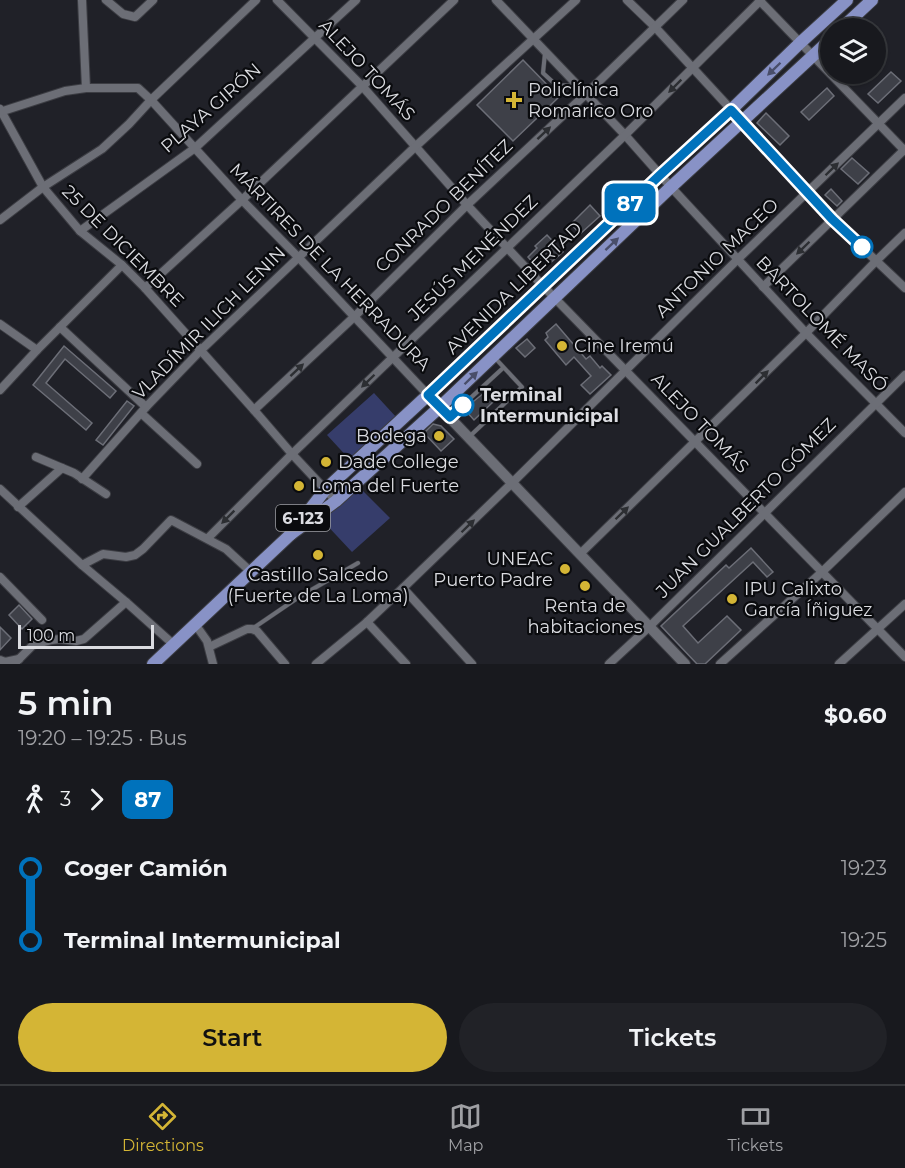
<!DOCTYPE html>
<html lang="en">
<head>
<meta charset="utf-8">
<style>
	body { margin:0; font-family:Montserrat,sans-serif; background:#212227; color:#f1f3f6; height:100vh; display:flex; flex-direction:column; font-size:22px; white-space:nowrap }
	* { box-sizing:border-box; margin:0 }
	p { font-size:20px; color:#9fa0a4 }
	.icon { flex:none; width:33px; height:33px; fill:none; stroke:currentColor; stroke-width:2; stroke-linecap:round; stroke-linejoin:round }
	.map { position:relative; height:664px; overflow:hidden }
	.sheet { display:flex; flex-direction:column; background:#18191e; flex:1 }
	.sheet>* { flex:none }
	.badge { padding:0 12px; border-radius:9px; font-size:21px; line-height:39px }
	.buttons { position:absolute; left:820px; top:18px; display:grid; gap:12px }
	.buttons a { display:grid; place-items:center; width:66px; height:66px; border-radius:50%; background:#18191e; box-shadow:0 2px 4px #0004,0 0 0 2px #36383c; font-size:30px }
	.scale { position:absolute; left:18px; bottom:15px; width:136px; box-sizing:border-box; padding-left:6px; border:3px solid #dbdce1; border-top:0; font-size:16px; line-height:21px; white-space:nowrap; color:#dbdce1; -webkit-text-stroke:4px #0a0b0e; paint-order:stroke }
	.map>.badge { position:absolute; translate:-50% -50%; box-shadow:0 0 0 3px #fff }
	.legs { display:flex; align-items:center; gap:9px; height:66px; padding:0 18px; font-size:20px }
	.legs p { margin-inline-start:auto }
	.headline { display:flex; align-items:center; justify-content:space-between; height:102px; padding:0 18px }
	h1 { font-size:33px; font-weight:600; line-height:45px }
	.primary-button { display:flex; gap:12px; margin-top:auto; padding:12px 18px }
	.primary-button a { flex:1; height:69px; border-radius:36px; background:#d4b535; color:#111; font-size:24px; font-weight:600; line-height:69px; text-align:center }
	.primary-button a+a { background:#212227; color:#f1f3f6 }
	ul { padding:0 18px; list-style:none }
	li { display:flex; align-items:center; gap:21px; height:72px; font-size:22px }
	li i { display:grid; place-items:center; width:9px; height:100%; margin:0 8px; background:currentColor }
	li i::after { content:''; width:15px; height:15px; margin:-8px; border:4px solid; border-radius:50%; background:#18191e }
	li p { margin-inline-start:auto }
	li:first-child i { background:linear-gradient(#0000 50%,currentColor 0) }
	li:last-child i { background:linear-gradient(currentColor 50%,#0000 0) }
	.dock { display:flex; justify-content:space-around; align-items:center; height:84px; border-top:2px solid #36383c; background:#18191e; font-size:16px; color:#9fa0a4 }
	.dock a { display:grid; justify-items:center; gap:3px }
	.dock .active { color:#d4b535 }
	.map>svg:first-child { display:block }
	.green { fill:#363d6b }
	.building { fill:#3e4048; stroke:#6c6e77; stroke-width:1.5 }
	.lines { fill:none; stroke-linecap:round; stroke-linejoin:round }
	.service-casing { stroke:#3c3d43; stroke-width:5 }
	.minor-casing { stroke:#3c3d43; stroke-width:10 }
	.tertiary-casing { stroke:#3c3d43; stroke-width:12 }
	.primary-casing { stroke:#3c3d43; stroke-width:14 }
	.service { stroke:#6c6e76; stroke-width:4 }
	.minor { stroke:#6c6e76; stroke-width:8 }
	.tertiary { stroke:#6c6e76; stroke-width:10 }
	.primary { stroke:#8892c6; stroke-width:12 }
	.oneway { fill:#494e6a }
	.oneway2 { fill:#2c2e32 }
	.line-1-casing { stroke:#fff; stroke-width:14 }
	.line-1 { stroke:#0072bc; stroke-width:9 }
	.poi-dot { fill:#d4b535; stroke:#0a0b0e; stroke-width:2 }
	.stop-1-dot { fill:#fff; stroke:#0072bc; stroke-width:3 }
	.labels { text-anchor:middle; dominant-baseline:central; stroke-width:4.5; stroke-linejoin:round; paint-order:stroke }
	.shield { fill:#0a0b0e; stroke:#9c9da2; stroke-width:1.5 }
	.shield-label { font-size:16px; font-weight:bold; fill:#dbdce1 }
	.street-label { font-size:18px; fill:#dbdce1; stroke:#0a0b0e }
	.poi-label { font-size:18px; fill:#dbdce1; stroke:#0a0b0e; text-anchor:start }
	.stop-label { font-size:18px; font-weight:bold; fill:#dbdce1; stroke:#0a0b0e; text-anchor:start }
</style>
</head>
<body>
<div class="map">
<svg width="905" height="664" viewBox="0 0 905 664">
	<rect width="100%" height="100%" fill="#202128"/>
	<g class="green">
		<polygon points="374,393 397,418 351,461 327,435"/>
		<polygon points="360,488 390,518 352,552 322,520"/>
	</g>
	<g class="building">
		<polygon points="523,60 559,97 513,141 477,105"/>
		<polygon points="891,72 901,81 878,103 868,94"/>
		<polygon points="827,88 834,96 809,120 801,112"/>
		<polygon points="766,113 789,136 780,145 757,123"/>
		<polygon points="852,158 869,173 858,184 841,169"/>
		<polygon points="831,189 842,201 837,206 825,195"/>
		<polygon points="590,205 600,216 580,234 571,224"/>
		<polygon points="547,235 563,252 549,264 543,258 535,265 528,257 537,248 535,246"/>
		<polygon points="556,324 586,359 590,356 600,368 602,366 611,375 590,394 581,385 591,376 574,357 566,365 545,340 548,337 546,333"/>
		<polygon points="527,339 535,348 525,357 516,348"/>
		<polygon points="64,346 116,391 110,398 65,359 46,383 92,423 86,430 33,385"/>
		<polygon points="484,393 493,402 474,420 466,411 470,406 469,405"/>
		<polygon points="127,401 134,406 103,445 96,440"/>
		<polygon points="433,424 441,426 454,439 441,451 424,433"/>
		<polygon points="751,548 773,572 767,577 753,562 683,626 698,643 727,616 741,630 705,664 697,664 661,626 726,565 729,568"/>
		<polygon points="19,605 32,619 22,629 9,615"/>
		<polygon points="0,627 11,638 0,650"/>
	</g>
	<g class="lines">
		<defs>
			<g id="service">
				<polyline points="545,53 543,73 556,85 576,86"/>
				<polyline points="451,416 503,368"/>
				<polyline points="469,437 522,387 495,358"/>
				<polyline points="252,629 299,597 358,563"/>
			</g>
			<g id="minor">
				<polyline points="82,0 86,88"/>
				<polyline points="106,0 123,14 135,17 153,0"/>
				<polyline points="277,0 363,87 467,205 543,286 905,657"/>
				<polyline points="496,0 625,135 671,187 806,333 905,433"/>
				<polyline points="627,0 655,27 832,219 905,288"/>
				<polyline points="759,0 905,151"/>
				<polyline points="0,109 43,187 80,231 122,265 145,288 254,410 292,454 336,501"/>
				<polyline points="0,112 65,91 86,88 138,88 151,100 242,200 299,258 428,395"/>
				<polyline points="0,220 43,187 102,149 129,124 151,100 256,0"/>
				<polyline points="80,231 195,148 356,0"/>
				<polyline points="763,287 905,149"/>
				<polyline points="145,288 242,200 454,0"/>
				<polyline points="0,324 37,350"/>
				<polyline points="60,327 146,407"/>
				<polyline points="0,390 37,350 122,265"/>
				<polyline points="254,410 354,317 467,205 586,94 683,0"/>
				<polyline points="141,413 197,464"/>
				<polyline points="36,457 74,473 106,494"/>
				<polyline points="82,479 146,407 201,350 416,146 576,0"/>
				<polyline points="0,489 82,565 126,602 173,644"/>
				<polyline points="18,507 62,468"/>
				<polyline points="208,538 292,454 625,135 761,0"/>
				<polyline points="580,554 806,333 877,260 905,233"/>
				<polyline points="82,565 103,554 126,557 135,555 143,549 171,520 226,549 250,571"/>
				<polyline points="0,577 42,620"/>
				<polyline points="403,588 472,664"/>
				<polyline points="367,622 406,664"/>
				<polyline points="195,624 207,641 213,664"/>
				<polyline points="209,647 247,629 252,629 257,631 285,664"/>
				<polyline points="0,660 5,662 19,659"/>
				<polyline points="14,664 33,645 52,640 60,639 76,641 84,639 126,602"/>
				<polyline points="316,664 367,622 403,588 512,483 738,259 905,98"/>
				<polyline points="609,664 649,627 905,375"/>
				<polyline points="720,664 822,572 905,492"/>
				<polyline points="839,664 905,604"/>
			</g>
			<polyline id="tertiary" points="428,395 685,664"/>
			<g id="primary">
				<polyline points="842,28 872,0"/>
				<polyline points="831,39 671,187 440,407 336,501 291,534 325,490 428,395 660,175 731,110 800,43 847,0"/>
				<polyline points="153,664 291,534"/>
			</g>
		</defs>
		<use href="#service" class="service-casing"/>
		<use href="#minor" class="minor-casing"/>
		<use href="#tertiary" class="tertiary-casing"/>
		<use href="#primary" class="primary-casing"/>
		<use href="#service" class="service"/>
		<use href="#minor" class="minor"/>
		<use href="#tertiary" class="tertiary"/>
		<use href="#primary" class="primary"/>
	</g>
	<defs><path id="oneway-solid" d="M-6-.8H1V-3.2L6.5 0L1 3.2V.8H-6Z" transform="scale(1.5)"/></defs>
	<g class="oneway">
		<use href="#oneway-solid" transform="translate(774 69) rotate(136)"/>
		<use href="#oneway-solid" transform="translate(612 244) rotate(-43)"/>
		<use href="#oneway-solid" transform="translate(471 378) rotate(-44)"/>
	</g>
	<g class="oneway2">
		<use href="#oneway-solid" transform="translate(675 86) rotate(135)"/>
		<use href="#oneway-solid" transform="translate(544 133) rotate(-43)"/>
		<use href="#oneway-solid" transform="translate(832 169) rotate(-44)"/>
		<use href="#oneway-solid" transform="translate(803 248) rotate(136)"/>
		<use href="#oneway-solid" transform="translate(297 370) rotate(-43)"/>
		<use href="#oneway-solid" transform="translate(762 377) rotate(-45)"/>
		<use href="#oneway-solid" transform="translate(368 381) rotate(136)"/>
		<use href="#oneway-solid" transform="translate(622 513) rotate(-44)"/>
		<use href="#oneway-solid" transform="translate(228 517) rotate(135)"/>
		<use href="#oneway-solid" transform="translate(468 526) rotate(-44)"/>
	</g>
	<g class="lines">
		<defs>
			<polyline id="line-1" points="463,405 450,417 428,395 660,175 731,110 832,219 862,247"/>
		</defs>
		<use href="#line-1" class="line-1-casing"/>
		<use href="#line-1" class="line-1"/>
	</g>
	<g class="poi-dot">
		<path d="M511 91h6v6h6v6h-6v6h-6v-6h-6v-6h6z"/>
		<circle cx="562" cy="346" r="6"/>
		<circle cx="439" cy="436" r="6"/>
		<circle cx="326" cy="462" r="6"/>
		<circle cx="299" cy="486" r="6"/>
		<circle cx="318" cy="555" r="6"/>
		<circle cx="565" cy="569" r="6"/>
		<circle cx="585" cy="586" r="6"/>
		<circle cx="732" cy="599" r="6"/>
	</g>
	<g class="stop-1-dot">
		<circle cx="862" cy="247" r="10"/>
		<circle cx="463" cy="405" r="10"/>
	</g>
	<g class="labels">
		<rect class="shield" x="276" y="505" width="54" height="26" rx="4.5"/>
		<g class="shield-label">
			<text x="303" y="518">6-123</text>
		</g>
		<g class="street-label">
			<text transform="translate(367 70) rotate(47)">ALEJO TOMÁS</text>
			<text transform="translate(211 108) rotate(-41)">PLAYA GIRÓN</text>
			<text transform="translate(444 206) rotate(-44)">CONRADO BENÍTEZ</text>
			<text transform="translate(123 246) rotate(45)">25 DE DICIEMBRE</text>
			<text transform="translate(473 258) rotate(-44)">JESÚS MENÉNDEZ</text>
			<text transform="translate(717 258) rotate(-44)">ANTONIO MACEO</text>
			<text transform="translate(330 267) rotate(46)">MÁRTIRES DE LA HERRADURA</text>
			<text transform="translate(514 288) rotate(-44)">AVENIDA LIBERTAD</text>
			<text transform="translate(209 323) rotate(-45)">VLADÍMIR ILICH LENIN</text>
			<text transform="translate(822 324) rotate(46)">BARTOLOMÉ MASÓ</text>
			<text transform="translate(700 423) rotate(46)">ALEJO TOMÁS</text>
			<text transform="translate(746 508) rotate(-45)">JUAN GUALBERTO GÓMEZ</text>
		</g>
		<g class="poi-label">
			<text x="528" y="90">Policlínica<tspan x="528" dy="21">Romarico Oro</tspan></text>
			<text x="574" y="346">Cine Iremú</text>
			<text x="427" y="436" text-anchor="end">Bodega</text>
			<text x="338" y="462">Dade College</text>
			<text x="311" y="486">Loma del Fuerte</text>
			<text x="553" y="559" text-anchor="end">UNEAC<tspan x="553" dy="21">Puerto Padre</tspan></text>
			<text x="318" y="575" text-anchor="middle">Castillo Salcedo<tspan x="318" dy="21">(Fuerte de La Loma)</tspan></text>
			<text x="744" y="589">IPU Calixto<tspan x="744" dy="21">García Íñiguez</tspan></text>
			<text x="585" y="606" text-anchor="middle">Renta de<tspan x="585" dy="21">habitaciones</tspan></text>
		</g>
		<g class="stop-label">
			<text x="480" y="395">Terminal<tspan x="480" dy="21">Intermunicipal</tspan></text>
		</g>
	</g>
</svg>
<div class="buttons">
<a><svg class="icon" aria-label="layers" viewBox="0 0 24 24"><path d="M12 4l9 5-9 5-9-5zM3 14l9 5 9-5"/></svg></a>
</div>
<div class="scale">100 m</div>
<b class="badge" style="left:630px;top:203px;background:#0072bc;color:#fff">87</b>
</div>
<section class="sheet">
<div class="headline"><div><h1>5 min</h1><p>19:20 – 19:25 · Bus</p></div><b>$0.60</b></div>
<div class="legs"><svg class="icon" aria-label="walk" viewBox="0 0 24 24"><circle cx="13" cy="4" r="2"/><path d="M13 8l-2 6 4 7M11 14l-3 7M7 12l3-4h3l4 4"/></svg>3<svg class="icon" aria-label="forward" viewBox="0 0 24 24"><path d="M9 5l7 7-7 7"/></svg><b class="badge" style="background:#0072bc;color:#fff">87</b></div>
<ul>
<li><i style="color:#0072bc"></i><b>Coger Camión</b><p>19:23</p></li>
<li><i style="color:#0072bc"></i><b>Terminal Intermunicipal</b><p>19:25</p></li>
</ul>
<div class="primary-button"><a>Start</a><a>Tickets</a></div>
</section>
<nav class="dock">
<a class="active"><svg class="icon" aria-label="directions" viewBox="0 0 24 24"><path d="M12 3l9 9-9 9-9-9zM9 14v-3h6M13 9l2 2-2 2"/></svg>Directions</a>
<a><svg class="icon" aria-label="map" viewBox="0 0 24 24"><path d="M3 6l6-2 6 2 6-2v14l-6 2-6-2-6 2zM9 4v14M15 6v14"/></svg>Map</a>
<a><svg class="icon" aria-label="tickets" viewBox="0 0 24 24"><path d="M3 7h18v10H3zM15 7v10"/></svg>Tickets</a>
</nav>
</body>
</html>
